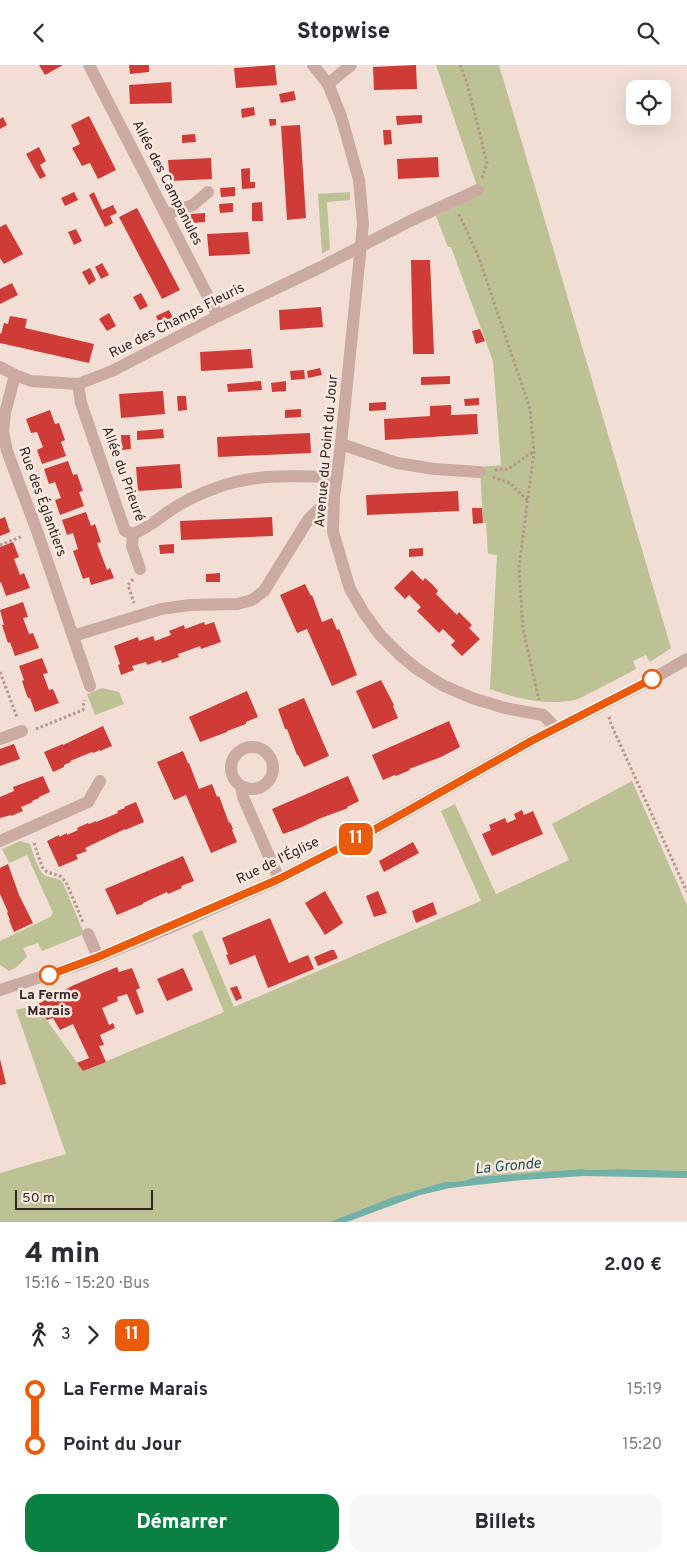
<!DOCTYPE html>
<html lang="fr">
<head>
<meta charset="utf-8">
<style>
	body { margin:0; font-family:Overpass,sans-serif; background:#f7f7f7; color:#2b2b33; height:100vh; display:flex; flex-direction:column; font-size:19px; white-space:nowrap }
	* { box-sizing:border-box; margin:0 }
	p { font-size:16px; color:#7c7c81 }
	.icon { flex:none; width:28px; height:28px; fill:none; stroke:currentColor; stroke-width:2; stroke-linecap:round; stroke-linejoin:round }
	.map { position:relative; height:1157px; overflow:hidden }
	.side { display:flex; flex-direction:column; background:#fff; flex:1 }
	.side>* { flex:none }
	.badge { padding:0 10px; border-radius:8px; font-size:18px; line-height:32px }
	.buttons { position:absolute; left:626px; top:15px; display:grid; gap:10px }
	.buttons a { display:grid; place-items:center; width:45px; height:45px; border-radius:10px; background:#fff; box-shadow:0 5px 20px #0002; font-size:25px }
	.scale { position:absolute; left:15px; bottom:12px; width:138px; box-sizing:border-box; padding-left:5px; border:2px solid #342624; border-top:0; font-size:14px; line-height:18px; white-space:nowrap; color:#342624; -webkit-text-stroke:4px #fae9e1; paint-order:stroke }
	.map>.badge { position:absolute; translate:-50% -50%; box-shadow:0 0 0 2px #fff }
	.legs { display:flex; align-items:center; gap:8px; height:55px; padding:0 25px; font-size:16px }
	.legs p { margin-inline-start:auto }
	.overview { display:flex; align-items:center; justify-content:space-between; height:85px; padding:0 25px }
	h1 { font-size:28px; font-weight:800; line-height:38px }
	.button { display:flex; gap:10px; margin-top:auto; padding:10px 25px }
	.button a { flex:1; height:58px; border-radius:15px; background:#0b8043; color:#fff; font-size:20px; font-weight:800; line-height:58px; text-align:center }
	.button a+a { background:#f7f7f7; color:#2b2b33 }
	ul { padding:0 25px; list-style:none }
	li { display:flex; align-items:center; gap:18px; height:55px; font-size:19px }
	li i { display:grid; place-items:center; width:8px; height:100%; margin:0 6px; background:currentColor }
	li i::after { content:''; width:12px; height:12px; margin:-6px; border:4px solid; border-radius:50%; background:#fff }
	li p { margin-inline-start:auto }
	li:first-child i { background:linear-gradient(#0000 50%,currentColor 0) }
	li:last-child i { background:linear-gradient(currentColor 50%,#0000 0) }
	header { display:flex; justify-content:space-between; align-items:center; height:65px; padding:0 25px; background:#fff; font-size:22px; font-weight:800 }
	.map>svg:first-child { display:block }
	.green { fill:#bcc294 }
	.water { fill:#72b1a6 }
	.building { fill:#cf3b36 }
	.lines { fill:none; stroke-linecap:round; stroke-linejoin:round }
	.path { stroke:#b6948b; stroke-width:3; stroke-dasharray:2.5 2.5; stroke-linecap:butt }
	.minor { stroke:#cbaba1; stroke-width:12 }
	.line-1-casing { stroke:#fff; stroke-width:11 }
	.line-1 { stroke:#ea5b0c; stroke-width:8 }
	.stop-1-dot { fill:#fff; stroke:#ea5b0c; stroke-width:2.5 }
	.labels { text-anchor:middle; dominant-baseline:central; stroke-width:5; stroke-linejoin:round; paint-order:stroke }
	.street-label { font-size:14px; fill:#342624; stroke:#fae9e1 }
	.stop-label { font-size:14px; font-weight:bold; fill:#342624; stroke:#fae9e1 }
	.water-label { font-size:15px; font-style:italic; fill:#17584e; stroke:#fae9e1 }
</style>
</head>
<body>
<header><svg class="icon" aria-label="back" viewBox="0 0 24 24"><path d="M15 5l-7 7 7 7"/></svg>Stopwise<svg class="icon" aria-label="search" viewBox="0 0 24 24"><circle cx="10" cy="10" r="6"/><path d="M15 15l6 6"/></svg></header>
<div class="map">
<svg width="687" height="1157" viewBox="0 0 687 1157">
	<rect width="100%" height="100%" fill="#f2ded5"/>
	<g class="green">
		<path d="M436,0H499L671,583L650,597L646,590L633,596L636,604C620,612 605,621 588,629C584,631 579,634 574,635C548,641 514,633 490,624L497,490L488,489L486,458H483L480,402L501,400L493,296L451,182H448L436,151L480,130Z"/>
		<polygon points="350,127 350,135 327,137 330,184 322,189 318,129"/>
		<polygon points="102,623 119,627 124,639 95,650 87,629"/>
		<polygon points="632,716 687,840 687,1106 617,1104 595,1105 581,1104 501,1110 475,1112 463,1116 444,1117 393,1132 329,1157 0,1157 0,1108 66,1089 16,945 36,940 83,1006 224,947 192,870 202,865 234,942 481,836 441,746 455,739 496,829 569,795 552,759"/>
		<path d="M20,776L30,779C33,787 38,805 44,810C51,814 57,811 63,818L83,866L82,870L42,886L38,878L23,883L27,892C19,898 21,901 9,906L0,900V876L50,852L53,848L27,790L9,798L2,784Z"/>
	</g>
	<polygon class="water" points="581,1104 595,1105 617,1104 687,1106 687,1113 585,1111 522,1115 450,1123 420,1130 347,1157 329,1157 393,1132 444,1117 463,1116 475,1112 501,1110"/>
	<g class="building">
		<polygon points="39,0 63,0 45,10"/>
		<polygon points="129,0 149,0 149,7 130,9"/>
		<polygon points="275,0 277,20 236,23 234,3"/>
		<polygon points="416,0 417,24 374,25 373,2"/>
		<polygon points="171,17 172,38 130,39 129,20"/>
		<polygon points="294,26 296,35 281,38 279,29"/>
		<polygon points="254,42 255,50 242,53 241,44"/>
		<polygon points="422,50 422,58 397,60 396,51"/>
		<polygon points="89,51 116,105 98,114 90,98 82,101 72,83 80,79 71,60"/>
		<polygon points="3,52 7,60 0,64 0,54"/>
		<polygon points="269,54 276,54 276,60 270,61"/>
		<polygon points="300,60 306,153 287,155 281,61"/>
		<polygon points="383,65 391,65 392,79 384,80"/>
		<polygon points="195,69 196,77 182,78 182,70"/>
		<polygon points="39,82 46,96 40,100 46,111 40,114 26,89"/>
		<polygon points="438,92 439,112 398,114 397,94"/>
		<polygon points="211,93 212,114 170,116 168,95"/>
		<polygon points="250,103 250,117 255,117 255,123 242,124 241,104"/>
		<polygon points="235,122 235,131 221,132 220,123"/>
		<polygon points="74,127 78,135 65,141 61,133"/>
		<polygon points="94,127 102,145 113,140 117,148 110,151 113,158 105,162 89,130"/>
		<polygon points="262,137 263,156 252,156 252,138"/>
		<polygon points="233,138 233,147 220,148 219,139"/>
		<polygon points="137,143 180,225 162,234 119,152"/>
		<polygon points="205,148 205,157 191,158 191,149"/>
		<polygon points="6,159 23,189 4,199 0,193 0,162"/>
		<polygon points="76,164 82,176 74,180 68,167"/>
		<polygon points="248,167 250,189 209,191 207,169"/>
		<polygon points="411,195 430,195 434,289 413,289"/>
		<polygon points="102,198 109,210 101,214 95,202"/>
		<polygon points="90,203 96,215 89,220 82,207"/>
		<polygon points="12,218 18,230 0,239 0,224"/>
		<polygon points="141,228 148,241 140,245 133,232"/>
		<polygon points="321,242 323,262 280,265 279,245"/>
		<polygon points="169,245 173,253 160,260 156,251"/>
		<polygon points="109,248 116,261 107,266 99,254"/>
		<polygon points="10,251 27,254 25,263 94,279 89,298 0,278 0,268 1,269 4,258 8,259"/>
		<polygon points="480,264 485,276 476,279 472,266"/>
		<polygon points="251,284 253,303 201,306 200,287"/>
		<polygon points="320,303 322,310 308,313 307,306"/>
		<polygon points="304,305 305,314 291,315 290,306"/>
		<polygon points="450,311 450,319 421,320 421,312"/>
		<polygon points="261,316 262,325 228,327 227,319"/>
		<polygon points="286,316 286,326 272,327 271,318"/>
		<polygon points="163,326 165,349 121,353 119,329"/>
		<polygon points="177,331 186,331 187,345 178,346"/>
		<polygon points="479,333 479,340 465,341 464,334"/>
		<polygon points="386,337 386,345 369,346 369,338"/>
		<polygon points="451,340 451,350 477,349 478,369 385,375 384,354 430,351 430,341"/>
		<polygon points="301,344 301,352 285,353 285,345"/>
		<polygon points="50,345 55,359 59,358 65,375 61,377 66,391 42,399 37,385 43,382 37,367 31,368 26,354"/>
		<polygon points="163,364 164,373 137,375 137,366"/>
		<polygon points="310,368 311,388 218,392 217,372"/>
		<polygon points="121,370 130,370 131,384 122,385"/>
		<polygon points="68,396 73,410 77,409 83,426 79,427 84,441 60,450 55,435 61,433 55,417 49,419 44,404"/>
		<polygon points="180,399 182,423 138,426 136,402"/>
		<polygon points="458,426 459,446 367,450 366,430"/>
		<polygon points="472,443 482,443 483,458 473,459"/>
		<polygon points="86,447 91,461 95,459 101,477 97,478 107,505 110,503 114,513 91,520 89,512 83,514 73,486 78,484 73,468 67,470 62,455"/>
		<polygon points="5,452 10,467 0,471 0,454"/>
		<polygon points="272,452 273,471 181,475 180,456"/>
		<polygon points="13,477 19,492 14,494 20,510 24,508 30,523 6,531 1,517 0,518 0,482"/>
		<polygon points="174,479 174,488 160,489 159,480"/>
		<polygon points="423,483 423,491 409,492 409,484"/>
		<polygon points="412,505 423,516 425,513 432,519 438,526 436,529 457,550 459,547 472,560 469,563 480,574 462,591 451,580 455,576 443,564 439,568 417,546 421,542 409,530 405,534 394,523"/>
		<polygon points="220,508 220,517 206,517 206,509"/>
		<polygon points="305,519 311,531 312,530 322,557 332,553 337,565 339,564 357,610 332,621 307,564 297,568 280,530"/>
		<polygon points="23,537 28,552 23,553 29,569 33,568 39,583 15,591 10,577 8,578 2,560 4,560 0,545"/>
		<polygon points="204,557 205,560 214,557 221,577 201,584 200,581 192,584 178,589 179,592 162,598 161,595 147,600 146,597 132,601 134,605 121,610 118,600 120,599 114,581 138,572 139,576 153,571 155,576 171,570 169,566 184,560 185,564"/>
		<polygon points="42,593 48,608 43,609 49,625 53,624 59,638 35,647 30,633 28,633 25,625 22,616 24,615 19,601"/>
		<polygon points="381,615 394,640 393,641 398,653 373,664 356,626"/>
		<polygon points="247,626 258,652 246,657 246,659 227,666 227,667 200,677 189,652"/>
		<polygon points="304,633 329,691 304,702 298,690 297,690 287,664 285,664 278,644"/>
		<polygon points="449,656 460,682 441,692 409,704 410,705 396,711 395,710 383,715 372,690"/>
		<polygon points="103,661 112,681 100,686 100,685 93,688 92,687 70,696 71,697 64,700 64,702 53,707 44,687 63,679 63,680"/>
		<polygon points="14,679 20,694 0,701 0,684"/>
		<polygon points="183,686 188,698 189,698 199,724 212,719 217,732 219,731 229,758 230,757 233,764 232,765 237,777 211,788 186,730 174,735 157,697"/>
		<polygon points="43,711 50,727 39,732 39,733 32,736 33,737 21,742 23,746 11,751 11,750 0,753 0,732 14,726 13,722"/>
		<polygon points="348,711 359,736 347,742 348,743 321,753 302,762 283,769 272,744"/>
		<polygon points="136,737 144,757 125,765 125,764 85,783 87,786 76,790 78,794 59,802 47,776 59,770 59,772 67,768 67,770 78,765 77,763 88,758 89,759 96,756 96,757 118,748 117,746 125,743 124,742"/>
		<polygon points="522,745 524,750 533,746 543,769 492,791 482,769 491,765 489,760 505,753 507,758 516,754 514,749"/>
		<polygon points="413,777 419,788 384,807 379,796"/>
		<polygon points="183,791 194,816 181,821 182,823 168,829 167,827 143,838 143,839 117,850 105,824"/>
		<polygon points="8,799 19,830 33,858 14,867 9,855 10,855 7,848 8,847 0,829 0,803"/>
		<polygon points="325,826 343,858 325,870 305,838"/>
		<polygon points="378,826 387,848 374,852 366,831"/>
		<polygon points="433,837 437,849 416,858 412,846"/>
		<polygon points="270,853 289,898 308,890 314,904 268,923 255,890 230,900 226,890 228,889 222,873"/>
		<polygon points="331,885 334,885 338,893 318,901 314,892"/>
		<polygon points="117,902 119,907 132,903 140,923 136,925 144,947 136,950 127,929 117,932 118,936 102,943 109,960 113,958 115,963 100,970 104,980 99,981 106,997 83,1006 77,998 89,993 73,959 60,965 53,953 47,955 36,940 74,920"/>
		<polygon points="183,903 193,925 167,936 157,914"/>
		<polygon points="237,921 242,933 236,936 230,923"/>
		<polygon points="0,994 6,1019 0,1020"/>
	</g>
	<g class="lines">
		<g class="path">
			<polyline points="460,0 467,18 487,98 482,113"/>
			<polyline points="459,149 479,193 530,344 534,387 519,502 523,564 539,635"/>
			<polyline points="495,405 508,404 533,387"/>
			<polyline points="493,412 510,418 528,436"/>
			<polyline points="0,480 23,471"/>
			<polyline points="133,514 128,520 134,538"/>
			<polyline points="0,607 17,652"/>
			<polyline points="609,652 611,659 687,827"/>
			<polyline points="36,664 83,645 84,635"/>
			<polyline points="34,778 42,802 47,807 60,811 66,817 83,857"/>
		</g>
		<g class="minor">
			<polyline points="89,0 218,251"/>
			<polyline points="313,0 328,19 341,51 359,115 363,159 341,379 334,432 333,467 350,524 364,548 380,570 400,590 417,604 442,620 472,633 505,643 543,650 556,663"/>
			<polyline points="328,19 351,0"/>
			<polyline points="166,149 193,140 208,127"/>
			<polyline points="0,302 15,310 31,316 78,319 112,306 218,251 321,202 410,156 478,125"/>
			<polyline points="15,310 5,348 3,366 7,386 37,466 90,621"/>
			<path d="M78,319L81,338L125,466L133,469C146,464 157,455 168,447C181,438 201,428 216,423C254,408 297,411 337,412"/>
			<polyline points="341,379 397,398 434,404 480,407"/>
			<polyline points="133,469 132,481 140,504"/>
			<polyline points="73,571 161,544 190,540 237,539 252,535 264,526 308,455 317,446 334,432"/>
			<polyline points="0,674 22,666"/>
			<circle cx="252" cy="703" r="21"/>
			<polyline points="241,721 243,732 279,814"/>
			<polyline points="0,776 88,737 100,716"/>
			<polyline points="88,869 98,892"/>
			<polyline points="0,925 84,898 169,863 279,814 363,771 533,675 647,617 687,594"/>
		</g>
	</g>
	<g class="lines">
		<defs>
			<polyline id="line-1" points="49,910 98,892 279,814 363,771 533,675 652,614"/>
		</defs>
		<use href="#line-1" class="line-1-casing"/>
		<use href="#line-1" class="line-1"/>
	</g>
	<g class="stop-1-dot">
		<circle cx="652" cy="614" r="9"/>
		<circle cx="49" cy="910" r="9"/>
	</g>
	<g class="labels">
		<g class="street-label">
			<text transform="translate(167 118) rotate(63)">Allée des Campanules</text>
			<text transform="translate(177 256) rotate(-27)">Rue des Champs Fleuris</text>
			<text transform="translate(327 386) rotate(-85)">Avenue du Point du Jour</text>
			<text transform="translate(123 409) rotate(70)">Allée du Prieuré</text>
			<text transform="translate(42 437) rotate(70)">Rue des Églantiers</text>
			<text transform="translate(278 796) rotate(-26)">Rue de l'Église</text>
		</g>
		<g class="stop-label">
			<text x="49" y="930">La Ferme<tspan x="49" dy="16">Marais</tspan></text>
		</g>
		<g class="water-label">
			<text transform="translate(508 1102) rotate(-5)">La Gronde</text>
		</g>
	</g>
</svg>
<div class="buttons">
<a><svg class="icon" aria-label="locate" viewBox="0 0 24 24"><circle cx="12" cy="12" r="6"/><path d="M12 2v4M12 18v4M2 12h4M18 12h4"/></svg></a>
</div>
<div class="scale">50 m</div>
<b class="badge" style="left:356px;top:774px;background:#ea5b0c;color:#fff">11</b>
</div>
<section class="side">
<div class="overview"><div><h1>4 min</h1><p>15:16 – 15:20 · Bus</p></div><b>2.00 €</b></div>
<div class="legs"><svg class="icon" aria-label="walk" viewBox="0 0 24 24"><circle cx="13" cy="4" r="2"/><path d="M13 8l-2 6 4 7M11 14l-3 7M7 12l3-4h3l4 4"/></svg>3<svg class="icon" aria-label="forward" viewBox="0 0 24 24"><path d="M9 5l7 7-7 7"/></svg><b class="badge" style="background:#ea5b0c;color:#fff">11</b></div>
<ul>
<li><i style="color:#ea5b0c"></i><b>La Ferme Marais</b><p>15:19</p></li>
<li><i style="color:#ea5b0c"></i><b>Point du Jour</b><p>15:20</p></li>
</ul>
<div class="button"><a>Démarrer</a><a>Billets</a></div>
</section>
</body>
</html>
